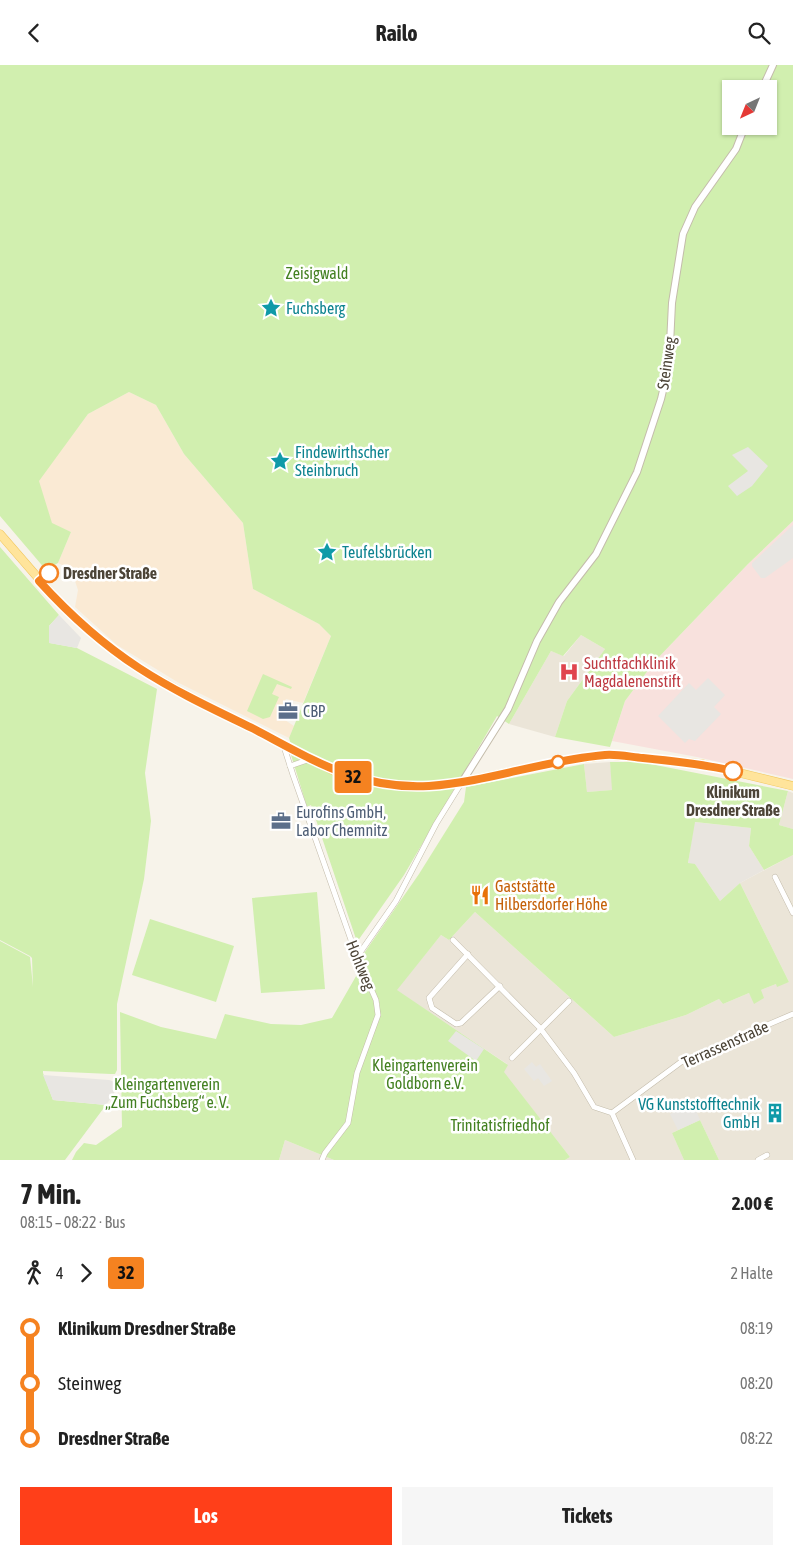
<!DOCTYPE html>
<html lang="de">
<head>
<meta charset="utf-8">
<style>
	body { margin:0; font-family:"Asap Condensed",sans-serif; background:#f6f6f6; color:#222; height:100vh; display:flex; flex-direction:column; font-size:19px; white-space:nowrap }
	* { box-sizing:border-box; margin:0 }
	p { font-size:16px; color:#767676 }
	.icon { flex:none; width:28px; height:28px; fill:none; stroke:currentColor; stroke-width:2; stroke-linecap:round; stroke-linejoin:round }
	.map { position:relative; height:1095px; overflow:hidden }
	.details { display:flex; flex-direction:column; background:#fff; flex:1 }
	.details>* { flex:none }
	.badge { padding:0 10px; border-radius:4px; font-size:18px; line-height:32px }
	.needle { width:32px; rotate:223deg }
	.fabs { position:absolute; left:722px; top:15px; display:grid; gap:10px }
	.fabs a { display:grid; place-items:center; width:55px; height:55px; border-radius:0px; background:#fff; box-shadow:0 1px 4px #0004; font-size:25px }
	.map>.badge { position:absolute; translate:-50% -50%; box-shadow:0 0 0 2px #fff }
	.legs { display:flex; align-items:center; gap:8px; height:55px; padding:0 20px; font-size:16px }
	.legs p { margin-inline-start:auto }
	.head { display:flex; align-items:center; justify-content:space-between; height:85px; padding:0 20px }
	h1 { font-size:28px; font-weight:700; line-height:38px }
	.action { display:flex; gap:10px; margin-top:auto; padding:10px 20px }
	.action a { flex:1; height:58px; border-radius:0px; background:#ff3f19; color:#fff; font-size:20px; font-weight:700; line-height:58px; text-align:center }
	.action a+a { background:#f6f6f6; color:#222 }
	ul { padding:0 20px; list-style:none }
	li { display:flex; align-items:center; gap:18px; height:55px; font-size:19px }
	li i { display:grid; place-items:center; width:8px; height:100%; margin:0 6px; background:currentColor }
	li i::after { content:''; width:12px; height:12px; margin:-6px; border:4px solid; border-radius:50%; background:#fff }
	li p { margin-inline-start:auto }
	li:first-child i { background:linear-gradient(#0000 50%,currentColor 0) }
	li:last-child i { background:linear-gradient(currentColor 50%,#0000 0) }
	header { display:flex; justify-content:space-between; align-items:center; height:65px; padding:0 20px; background:#fff; font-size:22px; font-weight:700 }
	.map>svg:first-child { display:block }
	.residential { fill:#ebe5d8 }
	.commercial { fill:#faead4 }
	.industrial { fill:#e9e5df }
	.medical { fill:#f8e1dd }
	.green { fill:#d1efaf; fill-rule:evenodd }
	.parking { fill:#e8e6e2 }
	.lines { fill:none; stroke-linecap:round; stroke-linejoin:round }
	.minor-casing { stroke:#c4bcab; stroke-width:6 }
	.tertiary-casing { stroke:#c4bcab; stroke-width:8 }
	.primary-casing { stroke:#f1c75e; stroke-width:9 }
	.minor { stroke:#fff; stroke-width:5 }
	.tertiary { stroke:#fff; stroke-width:6 }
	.primary { stroke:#ffe49b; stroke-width:8 }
	.line-1-casing { stroke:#fff; stroke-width:11 }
	.line-1 { stroke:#f58220; stroke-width:8 }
	.stop-1-dot { fill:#fff; stroke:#f58220; stroke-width:2.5 }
	.labels { text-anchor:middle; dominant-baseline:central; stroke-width:5; stroke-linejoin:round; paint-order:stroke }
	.park-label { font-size:16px; fill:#438021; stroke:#fff }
	.culture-label { font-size:16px; fill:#0d838f; stroke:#fff; text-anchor:start }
	.street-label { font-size:16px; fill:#4c4437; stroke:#fff }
	.stop-label { font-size:16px; font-weight:bold; fill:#4c4437; stroke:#fff; text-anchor:start }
	.health-label { font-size:16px; fill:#be3a42; stroke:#fff; text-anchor:start }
	.service-label { font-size:16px; fill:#4e5e75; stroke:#fff; text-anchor:start }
	.food-label { font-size:16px; fill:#c56008; stroke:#fff; text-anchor:start }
</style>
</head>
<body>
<header><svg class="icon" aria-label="back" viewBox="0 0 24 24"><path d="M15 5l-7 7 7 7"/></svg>Railo<svg class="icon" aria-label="search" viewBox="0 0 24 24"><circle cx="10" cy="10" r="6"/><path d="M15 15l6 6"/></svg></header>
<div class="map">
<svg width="793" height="1095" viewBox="0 0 793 1095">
	<rect width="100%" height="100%" fill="#f7f3ea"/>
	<g class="residential">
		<polygon points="581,570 605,584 567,636 555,672 509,659 551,586 564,591"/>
		<polygon points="610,697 613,725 587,727 584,699"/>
		<polygon points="788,726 793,728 793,764 779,760"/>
		<polygon points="793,790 793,1095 719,1095 700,1055 672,1068 684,1095 565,1095 570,1092 503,1007 507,999 396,925 441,870 449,875 475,847 614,972 686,950 719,934 723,939 749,928 755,938 761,925 776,919 789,917 740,818"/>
		<polygon points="285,1075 334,1095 279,1095"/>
	</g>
	<polygon class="commercial" points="129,327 156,340 184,389 243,458 253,524 319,559 331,571 303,638 286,634 279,651 294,661 289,673 179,618 117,580 75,542 78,525 71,504 58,498 71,467 52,459 38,416 88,349"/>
	<polygon class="industrial" points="694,757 751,763 749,781 764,805 740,818 720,836 695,799 688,799"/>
	<polygon class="medical" points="793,456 793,714 697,692 612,676 625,636 655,596 748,499"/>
	<g class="green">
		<path d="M0,0H793V456L748,499L655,596L625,636L610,682L555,672L567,636L605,584L581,570L563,591L551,586L509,659L497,651L404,810L357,877L311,740L307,742L291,690L295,692L289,673L331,571L319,559L253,524L243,458L184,389L156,340L129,327L88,349L39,416L52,458L71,467L58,498L46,505L0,451ZM731,24H769V61H731Z"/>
		<polygon points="0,482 59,550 49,561 50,578 77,583 157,624 145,708 151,756 144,814 117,939 117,1005 115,1009 111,1009 43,1006 43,1008 53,1035 106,1040 65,1095 0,1095 0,876 30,892 33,922 32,893 30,891 0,875"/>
		<polygon points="263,609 292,622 291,624 277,619 272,629 279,632 270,652 263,654 247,646"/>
		<polygon points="610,697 640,697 788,726 779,760 793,764 793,790 764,805 749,781 751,763 695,757 688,798 695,799 720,836 740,818 789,917 777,922 776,919 761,925 764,933 754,939 749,928 723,939 719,934 686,950 614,972 475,847 449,875 441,870 397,925 508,1000 504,1007 570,1092 565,1095 334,1095 285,1075 279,1095 72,1095 76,1087 84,1078 96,1080 122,1062 120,947 161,962 216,974 225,949 271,959 301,960 332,953 359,906 374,936 380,940 360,894 419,809 464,737 466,722 584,699 587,727 612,725"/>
		<polygon points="317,827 325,924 261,928 252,833"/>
		<polygon points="150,854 234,881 216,937 132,910"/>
		<polygon points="700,1055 719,1095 684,1095 672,1068"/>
	</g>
	<g class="parking">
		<polygon points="748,382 768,401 752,421 737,431 728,421 748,406 732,390"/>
		<polygon points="793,460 793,493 765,513 761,513 752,501 752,498"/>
		<polygon points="59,550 81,573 77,583 49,578 49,561"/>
		<polygon points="708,613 725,630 714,642 721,649 695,676 689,674 685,678 658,651 689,618 696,625"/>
		<polygon points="456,966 484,984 476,996 448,976"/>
		<polygon points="532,997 536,1002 540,999 552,1016 544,1021 538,1013 534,1016 524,1004"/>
		<polygon points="43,1010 109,1015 115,1017 114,1029 106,1040 53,1035"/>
		<polygon points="693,1038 700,1055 678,1065 670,1049"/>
	</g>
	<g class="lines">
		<defs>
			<g id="minor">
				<polyline points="287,681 285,685 293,710 357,892 376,935 378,950 357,1008 348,1058 325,1088 322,1095"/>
				<polyline points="290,701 310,694"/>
				<polyline points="775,812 793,848"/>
				<polyline points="453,875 540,963 574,1008 594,1042 612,1048 633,1095"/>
				<polyline points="468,889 429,933 432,943 456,959 461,958 500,921"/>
				<polyline points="357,892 396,836 436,759 462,717"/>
				<polyline points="512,993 569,936"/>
				<polyline points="612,1048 681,997 793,949"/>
				<polyline points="758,1095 767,1090"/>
			</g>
			<g id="tertiary">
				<polyline points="762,24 773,0"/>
				<polyline points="462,717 508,644 537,576 559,537 596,489 637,407 661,334 669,300 672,238 683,169 695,142 736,84 745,61"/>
			</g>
			<polyline id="primary" points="0,469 65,544 102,576 138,603 183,628 340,709 381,719 427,721 462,717 556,697 608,690 703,699 793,721"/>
		</defs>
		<use href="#minor" class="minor-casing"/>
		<use href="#tertiary" class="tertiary-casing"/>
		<use href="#primary" class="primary-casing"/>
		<use href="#minor" class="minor"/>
		<use href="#tertiary" class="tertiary"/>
		<use href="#primary" class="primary"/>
	</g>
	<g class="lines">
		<defs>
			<path id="line-1" d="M49,508L39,516C69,549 102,579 139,603C176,627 215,645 254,664C313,695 359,725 429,721C488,717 545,695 605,690C617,689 631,692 643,693C674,696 703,699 733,706"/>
		</defs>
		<use href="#line-1" class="line-1-casing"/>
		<use href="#line-1" class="line-1"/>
	</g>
	<defs>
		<symbol id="sight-bare" viewBox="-9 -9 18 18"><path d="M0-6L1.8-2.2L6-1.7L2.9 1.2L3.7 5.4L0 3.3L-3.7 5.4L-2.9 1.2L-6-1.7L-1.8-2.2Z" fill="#0f9aa8" stroke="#fff" stroke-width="2.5" paint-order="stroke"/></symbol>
		<symbol id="hospital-bare" viewBox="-9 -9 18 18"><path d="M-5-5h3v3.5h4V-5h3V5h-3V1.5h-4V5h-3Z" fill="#e0444e" stroke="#fff" stroke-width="2.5" paint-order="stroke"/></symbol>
		<symbol id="office-bare" viewBox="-9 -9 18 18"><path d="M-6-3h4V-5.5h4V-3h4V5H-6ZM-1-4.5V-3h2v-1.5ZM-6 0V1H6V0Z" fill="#5c6f8a" stroke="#fff" stroke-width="2.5" paint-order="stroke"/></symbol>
		<symbol id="restaurant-bare" viewBox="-9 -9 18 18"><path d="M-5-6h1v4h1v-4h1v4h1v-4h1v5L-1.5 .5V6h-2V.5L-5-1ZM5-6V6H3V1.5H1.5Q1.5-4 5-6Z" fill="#e8710a" stroke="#fff" stroke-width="2.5" paint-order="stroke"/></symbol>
		<symbol id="building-bare" viewBox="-9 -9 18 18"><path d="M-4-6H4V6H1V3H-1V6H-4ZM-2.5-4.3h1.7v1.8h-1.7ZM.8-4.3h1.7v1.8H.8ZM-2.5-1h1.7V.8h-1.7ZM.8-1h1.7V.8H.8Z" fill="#0f9aa8" stroke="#fff" stroke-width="2.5" paint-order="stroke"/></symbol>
	</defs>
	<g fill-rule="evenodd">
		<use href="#sight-bare" x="257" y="229" width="28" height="28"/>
		<use href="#sight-bare" x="266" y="382" width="28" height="28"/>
		<use href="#sight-bare" x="313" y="473" width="28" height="28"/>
		<use href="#hospital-bare" x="555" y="593" width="28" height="28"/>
		<use href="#office-bare" x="274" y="632" width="28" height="28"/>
		<use href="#office-bare" x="267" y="742" width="28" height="28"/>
		<use href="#restaurant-bare" x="466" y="816" width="28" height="28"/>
		<use href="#building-bare" x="761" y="1034" width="28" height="28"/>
	</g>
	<g class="stop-1-dot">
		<circle cx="49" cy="508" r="9"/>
		<circle cx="558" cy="697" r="6"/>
		<circle cx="733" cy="706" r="9"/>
	</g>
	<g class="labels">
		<g class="park-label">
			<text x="317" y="208">Zeisigwald</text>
			<text x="425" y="1000">Kleingartenverein<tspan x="425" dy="18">Goldborn e.V.</tspan></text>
			<text x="167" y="1019">Kleingartenverein<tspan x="167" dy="18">„Zum Fuchsberg“ e. V.</tspan></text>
			<text x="500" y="1060">Trinitatisfriedhof</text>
		</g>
		<g class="culture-label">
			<text x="286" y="243">Fuchsberg</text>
			<text x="295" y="387">Findewirthscher<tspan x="295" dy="18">Steinbruch</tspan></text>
			<text x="342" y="487">Teufelsbrücken</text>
			<text x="760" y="1039" text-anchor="end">VG Kunststofftechnik<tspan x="760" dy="18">GmbH</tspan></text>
		</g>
		<g class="street-label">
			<text transform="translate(666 298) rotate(-82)">Steinweg</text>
			<text transform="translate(361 900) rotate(68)">Hohlweg</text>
			<text transform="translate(725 979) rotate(-24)">Terrassenstraße</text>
		</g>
		<g class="stop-label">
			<text x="63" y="508">Dresdner Straße</text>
			<text x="733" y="727" text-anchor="middle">Klinikum<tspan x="733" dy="18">Dresdner Straße</tspan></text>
		</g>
		<g class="health-label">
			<text x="584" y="598">Suchtfachklinik<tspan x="584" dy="18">Magdalenenstift</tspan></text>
		</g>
		<g class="service-label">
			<text x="303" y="646">CBP</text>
			<text x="296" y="747">Eurofins GmbH,<tspan x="296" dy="18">Labor Chemnitz</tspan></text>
		</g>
		<g class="food-label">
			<text x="495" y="821">Gaststätte<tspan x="495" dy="18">Hilbersdorfer Höhe</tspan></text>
		</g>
	</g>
</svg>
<div class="fabs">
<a><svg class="needle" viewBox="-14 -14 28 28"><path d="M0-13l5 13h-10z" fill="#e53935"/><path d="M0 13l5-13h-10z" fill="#767676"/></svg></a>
</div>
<b class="badge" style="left:353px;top:712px;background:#f58220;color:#111">32</b>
</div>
<section class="details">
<div class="head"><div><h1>7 Min.</h1><p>08:15 – 08:22 · Bus</p></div><b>2.00 €</b></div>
<div class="legs"><svg class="icon" aria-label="walk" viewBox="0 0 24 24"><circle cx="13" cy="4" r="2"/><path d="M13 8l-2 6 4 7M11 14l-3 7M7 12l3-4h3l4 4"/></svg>4<svg class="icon" aria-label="forward" viewBox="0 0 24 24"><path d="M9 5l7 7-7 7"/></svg><b class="badge" style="background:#f58220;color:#111">32</b><p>2 Halte</p></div>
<ul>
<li><i style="color:#f58220"></i><b>Klinikum Dresdner Straße</b><p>08:19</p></li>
<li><i style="color:#f58220"></i><span>Steinweg</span><p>08:20</p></li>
<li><i style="color:#f58220"></i><b>Dresdner Straße</b><p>08:22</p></li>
</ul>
<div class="action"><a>Los</a><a>Tickets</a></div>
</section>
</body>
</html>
